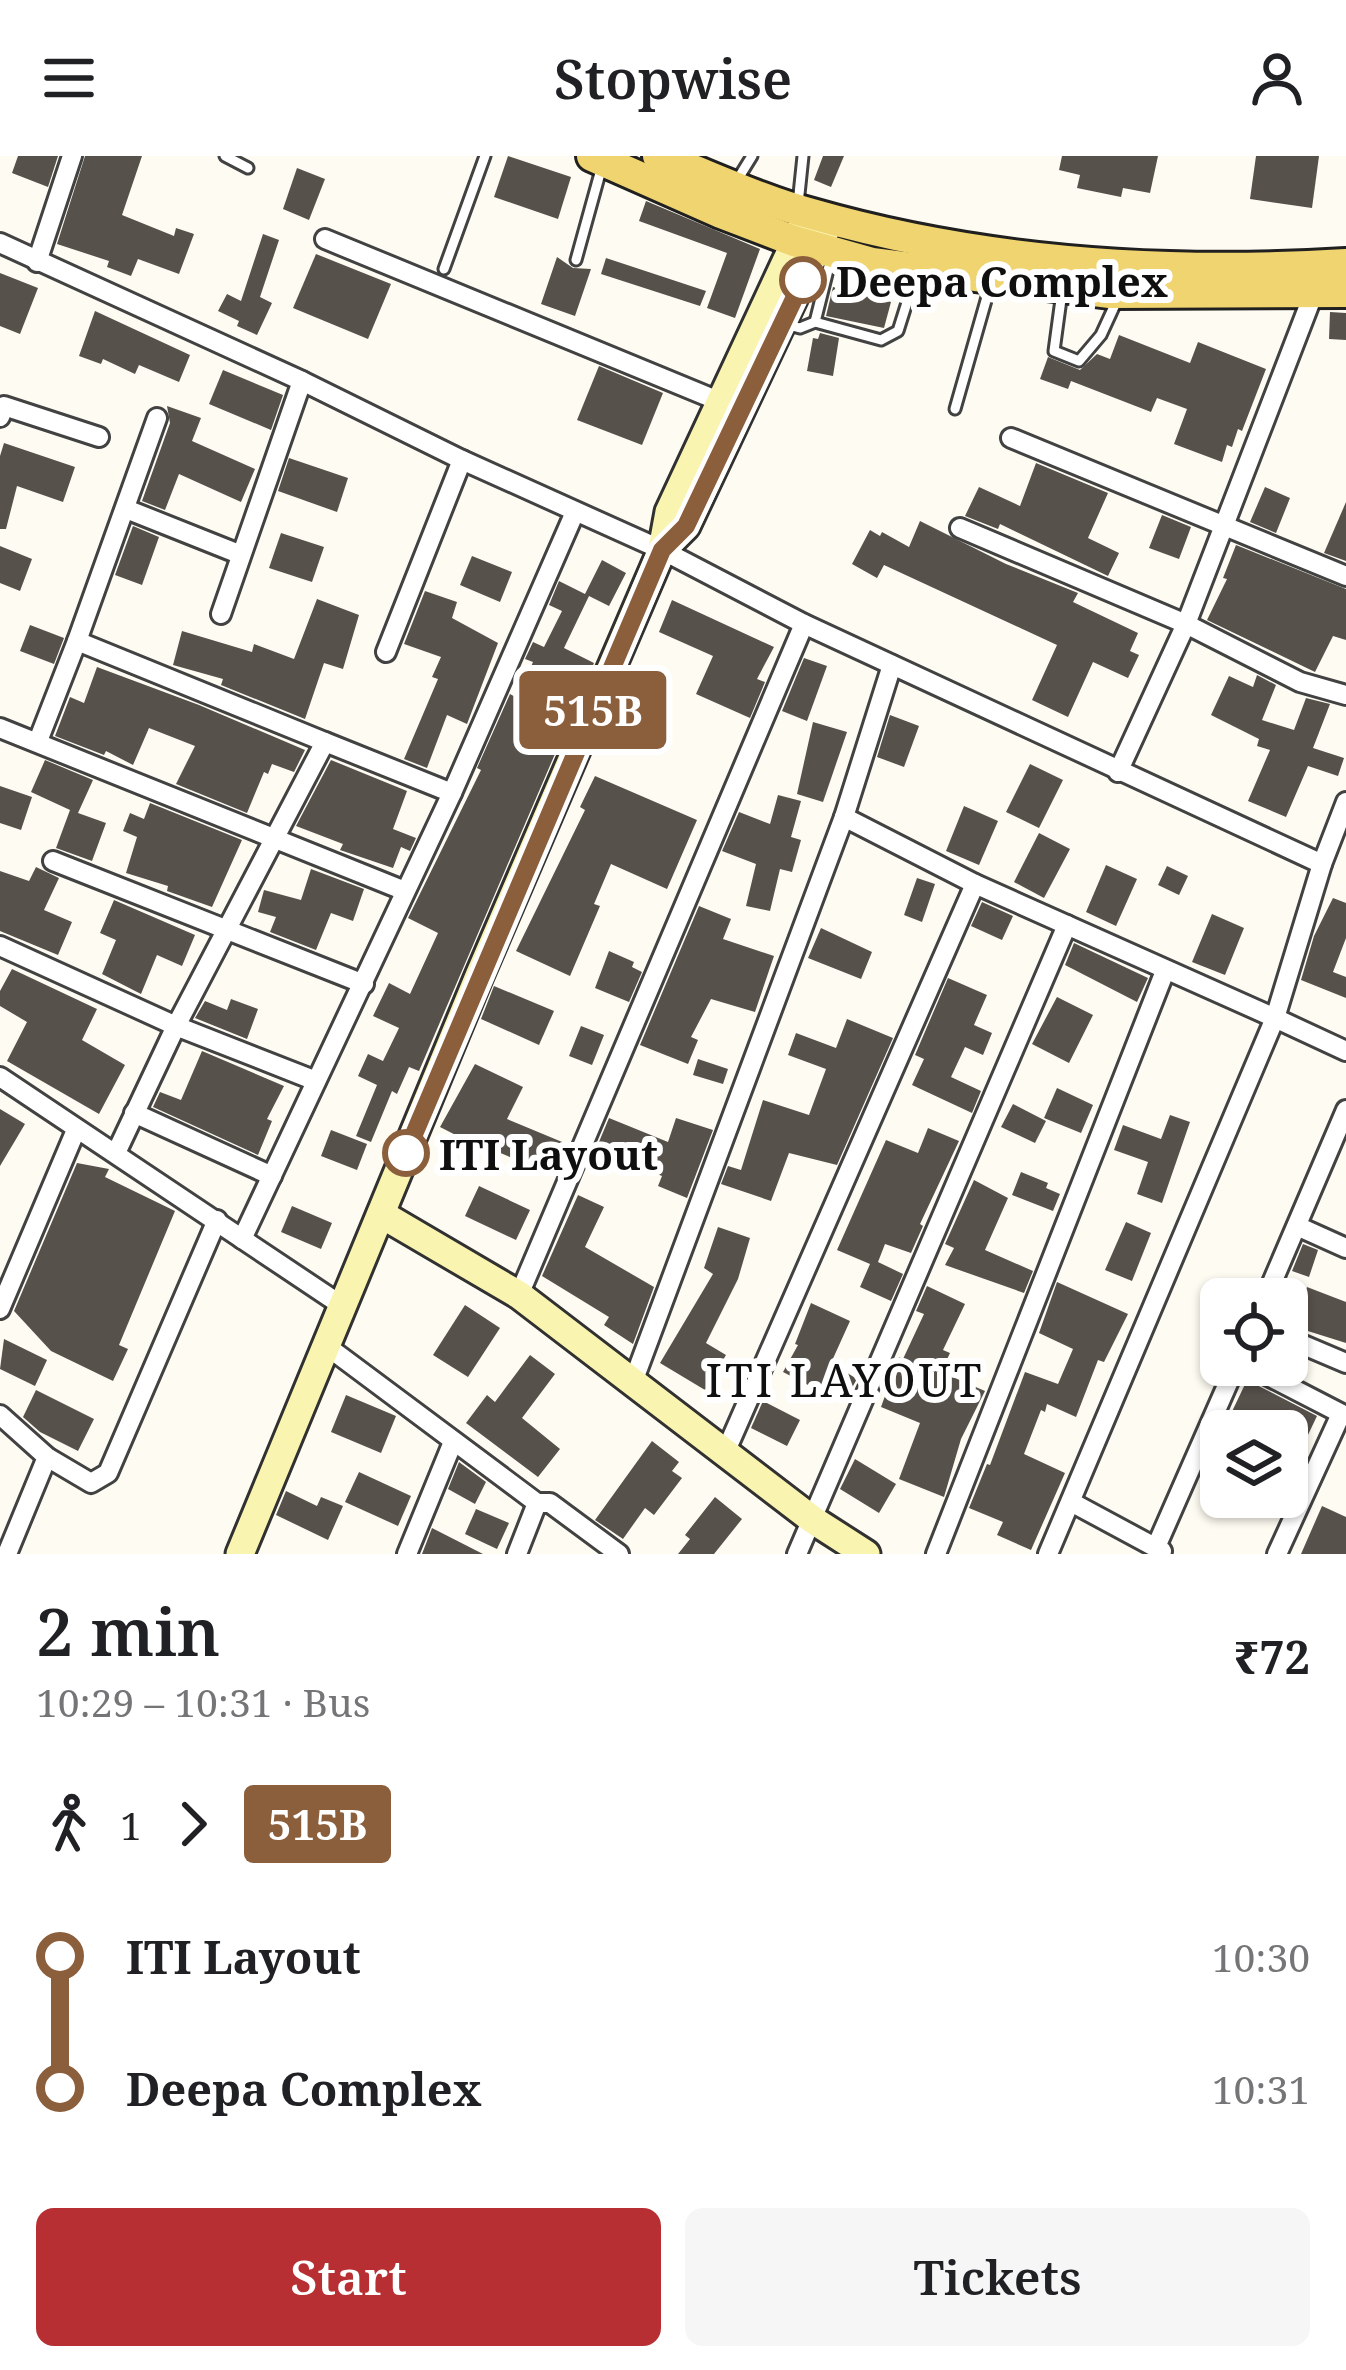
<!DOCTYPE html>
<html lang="en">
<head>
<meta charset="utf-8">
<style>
	body { margin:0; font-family:"Noto Serif",serif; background:#f6f6f6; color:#202124; height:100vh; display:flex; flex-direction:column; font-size:45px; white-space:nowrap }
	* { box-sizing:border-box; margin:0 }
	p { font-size:39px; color:#757577 }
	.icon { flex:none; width:66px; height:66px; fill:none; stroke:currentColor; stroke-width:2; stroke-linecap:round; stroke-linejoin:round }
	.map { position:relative; height:1398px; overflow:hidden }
	.panel { display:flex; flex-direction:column; background:#fff; flex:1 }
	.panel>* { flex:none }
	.badge { padding:0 24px; border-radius:9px; font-size:42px; line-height:78px }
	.controls { position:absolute; left:1200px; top:1122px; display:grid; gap:24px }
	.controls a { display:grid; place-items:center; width:108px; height:108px; border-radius:18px; background:#fff; box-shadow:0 3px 9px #0004; font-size:60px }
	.map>.badge { position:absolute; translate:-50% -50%; box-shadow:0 0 0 6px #fff }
	.legs { display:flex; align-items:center; gap:18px; height:132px; padding:0 36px; font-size:39px }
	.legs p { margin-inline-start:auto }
	.summary { display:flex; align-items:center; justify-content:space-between; height:204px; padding:0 36px }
	h1 { font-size:66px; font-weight:600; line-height:90px }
	.cta { display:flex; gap:24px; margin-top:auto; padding:24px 36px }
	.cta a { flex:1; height:138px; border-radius:18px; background:#b72f32; color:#fff; font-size:48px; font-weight:600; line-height:138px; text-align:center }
	.cta a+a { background:#f6f6f6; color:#202124 }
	ul { padding:0 36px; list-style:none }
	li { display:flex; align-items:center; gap:42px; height:132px; font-size:45px }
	li i { display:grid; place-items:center; width:18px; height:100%; margin:0 15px; background:currentColor }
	li i::after { content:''; width:30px; height:30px; margin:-15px; border:9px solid; border-radius:50%; background:#fff }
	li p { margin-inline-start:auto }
	li:first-child i { background:linear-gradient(#0000 50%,currentColor 0) }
	li:last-child i { background:linear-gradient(currentColor 50%,#0000 0) }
	header { display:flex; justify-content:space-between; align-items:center; height:156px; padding:0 36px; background:#fff; font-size:54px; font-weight:600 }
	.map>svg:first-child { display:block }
	.building { fill:#57514c }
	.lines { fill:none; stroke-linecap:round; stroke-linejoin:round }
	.lane-casing { stroke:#424242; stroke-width:15 }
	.street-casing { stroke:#424242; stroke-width:24 }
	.secondary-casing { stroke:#313131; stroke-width:33 }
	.primary-casing { stroke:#202020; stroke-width:36 }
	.lane { stroke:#fff; stroke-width:9 }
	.street { stroke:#fff; stroke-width:18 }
	.secondary { stroke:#faf4b1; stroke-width:27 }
	.primary { stroke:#f0d470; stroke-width:30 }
	.line-1-casing { stroke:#fff; stroke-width:27 }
	.line-1 { stroke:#8b5e3c; stroke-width:18 }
	.stop-1-dot { fill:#fff; stroke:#8b5e3c; stroke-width:6 }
	.labels { text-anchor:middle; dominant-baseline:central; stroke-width:12; stroke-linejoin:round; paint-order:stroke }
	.stop-label { font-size:42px; font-weight:bold; fill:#0f0f0f; stroke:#fff; text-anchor:start }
	.neighbourhood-label { font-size:45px; letter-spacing:3px; fill:#0f0f0f; stroke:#fff }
</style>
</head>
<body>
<header><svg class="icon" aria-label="menu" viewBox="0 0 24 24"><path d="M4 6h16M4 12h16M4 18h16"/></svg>Stopwise<svg class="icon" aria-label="person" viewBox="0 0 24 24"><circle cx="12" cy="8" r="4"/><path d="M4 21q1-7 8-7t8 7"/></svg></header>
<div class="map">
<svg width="1346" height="1398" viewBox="0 0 1346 1398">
	<rect width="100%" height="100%" fill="#fefcf2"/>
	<g class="building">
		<polygon points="18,0 58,0 48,31 12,17"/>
		<polygon points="85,0 142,0 122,59 174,80 176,72 194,78 179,118 138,103 131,120 107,111 109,105 57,88"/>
		<polygon points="508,0 571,21 558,63 494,41"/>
		<polygon points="823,0 844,0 831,31 814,24"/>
		<polygon points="1062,0 1158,0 1150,37 1123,32 1121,41 1077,32 1080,19 1059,14"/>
		<polygon points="1256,0 1319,0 1312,52 1250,43"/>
		<polygon points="297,12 325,23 309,64 283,53"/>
		<polygon points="646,45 760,93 735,162 707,152 727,97 639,65"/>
		<polygon points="263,78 279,84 260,141 272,147 257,179 237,170 239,165 218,155 227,138 241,145"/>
		<polygon points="316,98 391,128 368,183 293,152"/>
		<polygon points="557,101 573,112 591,113 575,160 541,148"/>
		<polygon points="606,102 706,135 700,150 601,118"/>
		<polygon points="0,117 38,132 20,178 0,170"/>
		<polygon points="833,131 891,146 884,172 826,160"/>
		<polygon points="95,155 190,199 179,226 139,209 135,218 103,203 101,208 79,200"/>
		<polygon points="1330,156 1346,157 1346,184 1329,183"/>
		<polygon points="820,177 839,182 833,220 807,215 813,182 818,183"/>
		<polygon points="1119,179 1190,207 1198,186 1266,213 1242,275 1238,273 1232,291 1227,289 1222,306 1174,288 1187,253 1157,242 1151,256 1071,225 1068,233 1040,223 1048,201 1080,214 1097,198 1110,203"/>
		<polygon points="599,210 663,237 642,289 577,264"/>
		<polygon points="223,214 283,239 271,274 209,248"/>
		<polygon points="167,250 201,262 192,285 255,313 241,346 179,318 165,354 142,345 170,267"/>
		<polygon points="4,287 75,311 63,346 17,330 6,373 0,373 0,300"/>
		<polygon points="289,302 348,322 337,356 278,335"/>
		<polygon points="1036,307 1108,337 1088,382 1119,397 1108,420 1000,368 998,373 965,360 979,331 1020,350"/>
		<polygon points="1265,331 1290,342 1276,377 1250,366"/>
		<polygon points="1346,346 1346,405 1324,397"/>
		<polygon points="1162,359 1191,371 1179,403 1149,392"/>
		<polygon points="920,365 1006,408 1078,437 1073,446 1138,477 1130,495 1139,499 1128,522 1093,506 1068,561 1032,544 1057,489 884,409 877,422 852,408 870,374 880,380 882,376 909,391"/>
		<polygon points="133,370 159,381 142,429 115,419"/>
		<polygon points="281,377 324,391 312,426 269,412"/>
		<polygon points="1236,389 1346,433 1346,484 1333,480 1315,516 1207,464 1227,423 1223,422"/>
		<polygon points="0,390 32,403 20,435 0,427"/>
		<polygon points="472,400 512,416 500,446 460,429"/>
		<polygon points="602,404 626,417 609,450 589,440 564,492 594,507 419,915 409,911 397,938 392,935 371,986 356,980 377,929 358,920 368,898 383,905 399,872 373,860 389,827 410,838 438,777 408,762 481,614 477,612 510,538 517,542 533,506 525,503 533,486 544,491 562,455 549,449 559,425 585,438"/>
		<polygon points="425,435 457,446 452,462 498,487 467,568 447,559 427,612 404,603 438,523 432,521 441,501 404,488"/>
		<polygon points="317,443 359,459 343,513 324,507 305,563 221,529 223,523 173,509 182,475 252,496 254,488 294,503"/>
		<polygon points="672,444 774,491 757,523 765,526 750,562 696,538 713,500 659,476"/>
		<polygon points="30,469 64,482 54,508 20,495"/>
		<polygon points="804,502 827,510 807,565 782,555"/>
		<polygon points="97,511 199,549 305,594 294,616 272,608 268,618 264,616 247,657 176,628 195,590 149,572 133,609 106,595 104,599 55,580 70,541 84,547"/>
		<polygon points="1257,519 1276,529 1262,564 1294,574 1306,542 1330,548 1313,592 1344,602 1338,620 1308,610 1286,661 1248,645 1270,594 1257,590 1259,583 1211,559 1229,520 1253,531"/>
		<polygon points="890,559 919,570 904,611 877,601"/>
		<polygon points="813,566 847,576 823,646 797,638"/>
		<polygon points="45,604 93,624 78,657 106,667 92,705 56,692 70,654 31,636"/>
		<polygon points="331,604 407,635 393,673 416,682 410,695 401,691 393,712 340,694 343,688 296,670"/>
		<polygon points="1030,608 1063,624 1039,672 1006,656"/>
		<polygon points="595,620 697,664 667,733 611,708 594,748 600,750 570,820 516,795 585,654 580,651"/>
		<polygon points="0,630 32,641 21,674 0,667"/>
		<polygon points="778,639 801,645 791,681 801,684 792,716 780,713 770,755 746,750 756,708 722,695 739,656 770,668"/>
		<polygon points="150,647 242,684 212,751 167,735 168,730 126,717 137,681 123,675 130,657 144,663"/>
		<polygon points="964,650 998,665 979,709 946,695"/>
		<polygon points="1039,677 1070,693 1044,742 1014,726"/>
		<polygon points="1106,709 1137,723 1116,770 1086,756"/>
		<polygon points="1167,710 1188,720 1179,739 1158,729"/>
		<polygon points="36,711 59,722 44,754 72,766 58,799 0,775 0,715 29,725"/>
		<polygon points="311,713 364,733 353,765 331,757 316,794 270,776 276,761 258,756 264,734 301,744"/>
		<polygon points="917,722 935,728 922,766 904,759"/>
		<polygon points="1333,742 1346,747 1346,782 1333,816 1346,821 1346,842 1301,824 1314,780"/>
		<polygon points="114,744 195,779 182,810 157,799 141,838 102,818 116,784 100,777"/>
		<polygon points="982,746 1013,760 1002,784 971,770"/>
		<polygon points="699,750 731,763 723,783 774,800 755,856 711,843 691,881 698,884 688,908 640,889"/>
		<polygon points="1212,758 1244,772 1225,819 1192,806"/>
		<polygon points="821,772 872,796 861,823 808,802"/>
		<polygon points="1074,787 1148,822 1137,846 1065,809"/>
		<polygon points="609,795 634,806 632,811 642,816 629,846 595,832"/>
		<polygon points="12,813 97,853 82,884 125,909 99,958 7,905 27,866 0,850 0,835"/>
		<polygon points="948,822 987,839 974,869 992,877 983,899 965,891 951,921 981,935 972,957 912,929 924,903 915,899"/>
		<polygon points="494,830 554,855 539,889 481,863"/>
		<polygon points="1057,841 1093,859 1069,907 1032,888"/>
		<polygon points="231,843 258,853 247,883 195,862 205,845 227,854"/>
		<polygon points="847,863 893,882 837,1009 789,997 771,1045 721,1028 728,1010 741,1014 763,944 809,959 826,913 788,899 796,877 836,892"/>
		<polygon points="581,870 604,879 592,909 569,900"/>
		<polygon points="202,895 284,930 267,963 272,965 258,999 153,951 160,936 181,944"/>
		<polygon points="698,903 728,913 723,928 693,919"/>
		<polygon points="475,908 523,931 507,963 567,988 553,1019 491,993 489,996 440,971"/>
		<polygon points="1057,932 1093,949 1081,977 1044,962"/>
		<polygon points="1013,948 1046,965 1035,987 1001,971"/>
		<polygon points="0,953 25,968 0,1010"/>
		<polygon points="1170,959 1190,966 1162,1047 1137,1038 1148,1006 1114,994 1123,969 1161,983"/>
		<polygon points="609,962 668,986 676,962 713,974 687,1042 658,1030 662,1020 596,993"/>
		<polygon points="928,972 959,985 920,1068 923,1070 911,1097 885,1088 878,1106 903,1118 891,1145 860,1131 870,1108 837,1094 886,984 918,997"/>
		<polygon points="331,974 367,988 357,1014 321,1000"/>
		<polygon points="77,1007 109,1013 105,1021 175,1055 119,1189 128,1193 113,1225 51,1195 14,1155"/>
		<polygon points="1021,1016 1048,1027 1046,1032 1060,1038 1053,1055 1012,1039"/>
		<polygon points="974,1024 1008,1042 985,1094 1033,1115 1024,1137 945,1109 954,1092 945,1088"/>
		<polygon points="479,1030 530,1054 516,1084 465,1060"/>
		<polygon points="578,1039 604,1051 585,1091 654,1131 633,1188 604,1169 609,1161 542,1120"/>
		<polygon points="292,1050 332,1067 321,1093 281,1076"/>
		<polygon points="1126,1066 1151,1077 1132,1125 1105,1114"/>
		<polygon points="718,1071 750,1082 738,1123 706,1187 726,1199 705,1234 660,1207 713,1118 704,1112"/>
		<polygon points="1303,1088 1318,1094 1309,1121 1292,1115"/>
		<polygon points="1057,1126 1128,1158 1104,1206 1098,1204 1076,1261 1047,1248 1045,1256 1041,1254 1024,1298 1065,1317 1031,1394 997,1379 1003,1366 969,1352 987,1308 990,1309 1025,1216 1058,1228 1073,1193 1039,1177"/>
		<polygon points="927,1130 965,1148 943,1194 950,1197 941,1216 985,1235 961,1283 944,1341 899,1323 920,1267 881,1251 899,1201 903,1203 924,1158 916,1155"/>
		<polygon points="1307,1131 1346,1146 1346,1187 1295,1171"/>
		<polygon points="811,1147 850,1165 831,1207 857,1223 843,1247 783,1216 798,1189 795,1188"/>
		<polygon points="465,1149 500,1172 468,1221 433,1199"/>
		<polygon points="4,1183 47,1204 35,1230 0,1213"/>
		<polygon points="530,1199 555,1218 522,1262 560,1293 538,1321 466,1267 487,1239 495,1246"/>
		<polygon points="1247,1224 1317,1260 1287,1323 1287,1275 1250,1275 1227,1266"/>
		<polygon points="36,1234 94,1263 78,1295 40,1276 23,1261"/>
		<polygon points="346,1239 396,1260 381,1297 331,1276"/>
		<polygon points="763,1245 800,1264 787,1290 751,1272"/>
		<polygon points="652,1285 679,1306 672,1315 682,1322 654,1359 645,1352 623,1383 595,1364"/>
		<polygon points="855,1303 896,1328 879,1357 840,1333"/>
		<polygon points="459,1306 486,1326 475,1348 448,1333"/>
		<polygon points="359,1316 411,1340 398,1370 345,1346"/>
		<polygon points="286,1335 317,1350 321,1341 343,1350 328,1384 276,1359"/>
		<polygon points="715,1341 742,1363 714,1398 678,1398 690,1383 685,1379"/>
		<polygon points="1322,1350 1346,1361 1346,1398 1301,1398"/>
		<polygon points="476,1353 509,1367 497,1393 465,1378"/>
		<polygon points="432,1372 483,1398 422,1398"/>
	</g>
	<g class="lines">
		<defs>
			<g id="lane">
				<polyline points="225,0 248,12"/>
				<polyline points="736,26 752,0"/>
				<polyline points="798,48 803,0"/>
				<polyline points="576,104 602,10"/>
				<polyline points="444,113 485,0"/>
				<polyline points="1062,136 1054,195 1079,205 1101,179 1118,142"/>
				<polyline points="815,166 831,102"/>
				<polyline points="784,168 800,172 815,166 881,184 898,175 916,118"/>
				<polyline points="955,253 991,127"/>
			</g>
			<g id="street">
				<polyline points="325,83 726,248"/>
				<polyline points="0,87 302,225 462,304 662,394 804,468 1322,708 1275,862 1346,895"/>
				<polyline points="37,106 72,0"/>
				<polyline points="0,261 4,250 99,281"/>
				<polyline points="1011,282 1346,420"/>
				<polyline points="126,353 239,398"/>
				<polyline points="960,372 1186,468 1300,526 1346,539"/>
				<polyline points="221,458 302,225"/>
				<polyline points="77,485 157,262"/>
				<polyline points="386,496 462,304"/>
				<polyline points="0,572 405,735"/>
				<polyline points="38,585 77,485 325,586"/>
				<polyline points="1118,616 1186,468 1313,139"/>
				<polyline points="844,661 975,728 1275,862 1048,1398"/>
				<polyline points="53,705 364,828"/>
				<polyline points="1322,708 1346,646"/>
				<polyline points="0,790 176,870 316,925"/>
				<polyline points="0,921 344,1151"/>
				<polyline points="134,957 272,1020"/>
				<polyline points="116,997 176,870 325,586 452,637"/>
				<polyline points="1297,1070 1346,1092"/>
				<polyline points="242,1083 452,637 575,356"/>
				<polyline points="519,1139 804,468"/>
				<polyline points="1265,1143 1346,954"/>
				<polyline points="0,1153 76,974"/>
				<polyline points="1287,1182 1346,1207"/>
				<polyline points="328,1191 537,1347"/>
				<polyline points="1247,1209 1346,1260"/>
				<polyline points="633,1226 844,661 892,509"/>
				<polyline points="0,1259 47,1301 91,1327 108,1317 217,1064"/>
				<polyline points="725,1297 975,728"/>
				<polyline points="1071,1346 1162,1395"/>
				<polyline points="1156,1391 1236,1209"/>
				<polyline points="7,1398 47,1301"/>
				<polyline points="407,1398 453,1286"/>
				<polyline points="517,1398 537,1347 550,1347 619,1398"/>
				<polyline points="797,1398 1067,769"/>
				<polyline points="936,1398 1165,815"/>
				<polyline points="1277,1398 1341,1258"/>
			</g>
			<g id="secondary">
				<polyline points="662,394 686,370 826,73"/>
				<polyline points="381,1058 519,1139 813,1364 866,1398"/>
				<polyline points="240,1398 479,820 662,394 669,356 804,67"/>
			</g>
			<g id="primary">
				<polyline points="592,0 721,57 794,85 872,107 1110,137 1346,136"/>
				<path d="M658,0C708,19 760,44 812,58C986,108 1167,119 1346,108"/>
			</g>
		</defs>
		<use href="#lane" class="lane-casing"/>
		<use href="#street" class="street-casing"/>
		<use href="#secondary" class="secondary-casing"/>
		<use href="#primary" class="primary-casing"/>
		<use href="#lane" class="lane"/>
		<use href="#street" class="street"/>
		<use href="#secondary" class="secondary"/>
		<use href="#primary" class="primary"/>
	</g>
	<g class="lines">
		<defs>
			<polyline id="line-1" points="406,997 662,394 686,370 803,124"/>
		</defs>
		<use href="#line-1" class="line-1-casing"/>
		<use href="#line-1" class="line-1"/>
	</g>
	<g class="stop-1-dot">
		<circle cx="803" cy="124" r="21"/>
		<circle cx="406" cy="997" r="21"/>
	</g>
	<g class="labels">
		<g class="stop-label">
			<text x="836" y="124">Deepa Complex</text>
			<text x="439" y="997">ITI Layout</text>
		</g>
		<g class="neighbourhood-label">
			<text x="845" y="1223">ITI LAYOUT</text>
		</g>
	</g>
</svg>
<div class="controls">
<a><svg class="icon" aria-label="locate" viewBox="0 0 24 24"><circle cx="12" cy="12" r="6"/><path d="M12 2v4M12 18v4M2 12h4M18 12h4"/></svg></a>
<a><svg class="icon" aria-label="layers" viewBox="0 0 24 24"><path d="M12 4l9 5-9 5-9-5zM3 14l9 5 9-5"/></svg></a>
</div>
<b class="badge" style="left:593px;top:554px;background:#8b5e3c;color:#fff">515B</b>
</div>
<section class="panel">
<div class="summary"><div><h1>2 min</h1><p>10:29 – 10:31 · Bus</p></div><b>₹72</b></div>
<div class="legs"><svg class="icon" aria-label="walk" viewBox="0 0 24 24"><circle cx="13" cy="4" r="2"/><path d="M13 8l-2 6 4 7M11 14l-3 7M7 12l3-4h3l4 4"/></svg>1<svg class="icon" aria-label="forward" viewBox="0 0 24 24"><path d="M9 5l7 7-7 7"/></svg><b class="badge" style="background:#8b5e3c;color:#fff">515B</b></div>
<ul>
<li><i style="color:#8b5e3c"></i><b>ITI Layout</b><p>10:30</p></li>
<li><i style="color:#8b5e3c"></i><b>Deepa Complex</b><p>10:31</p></li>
</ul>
<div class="cta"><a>Start</a><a>Tickets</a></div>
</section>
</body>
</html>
